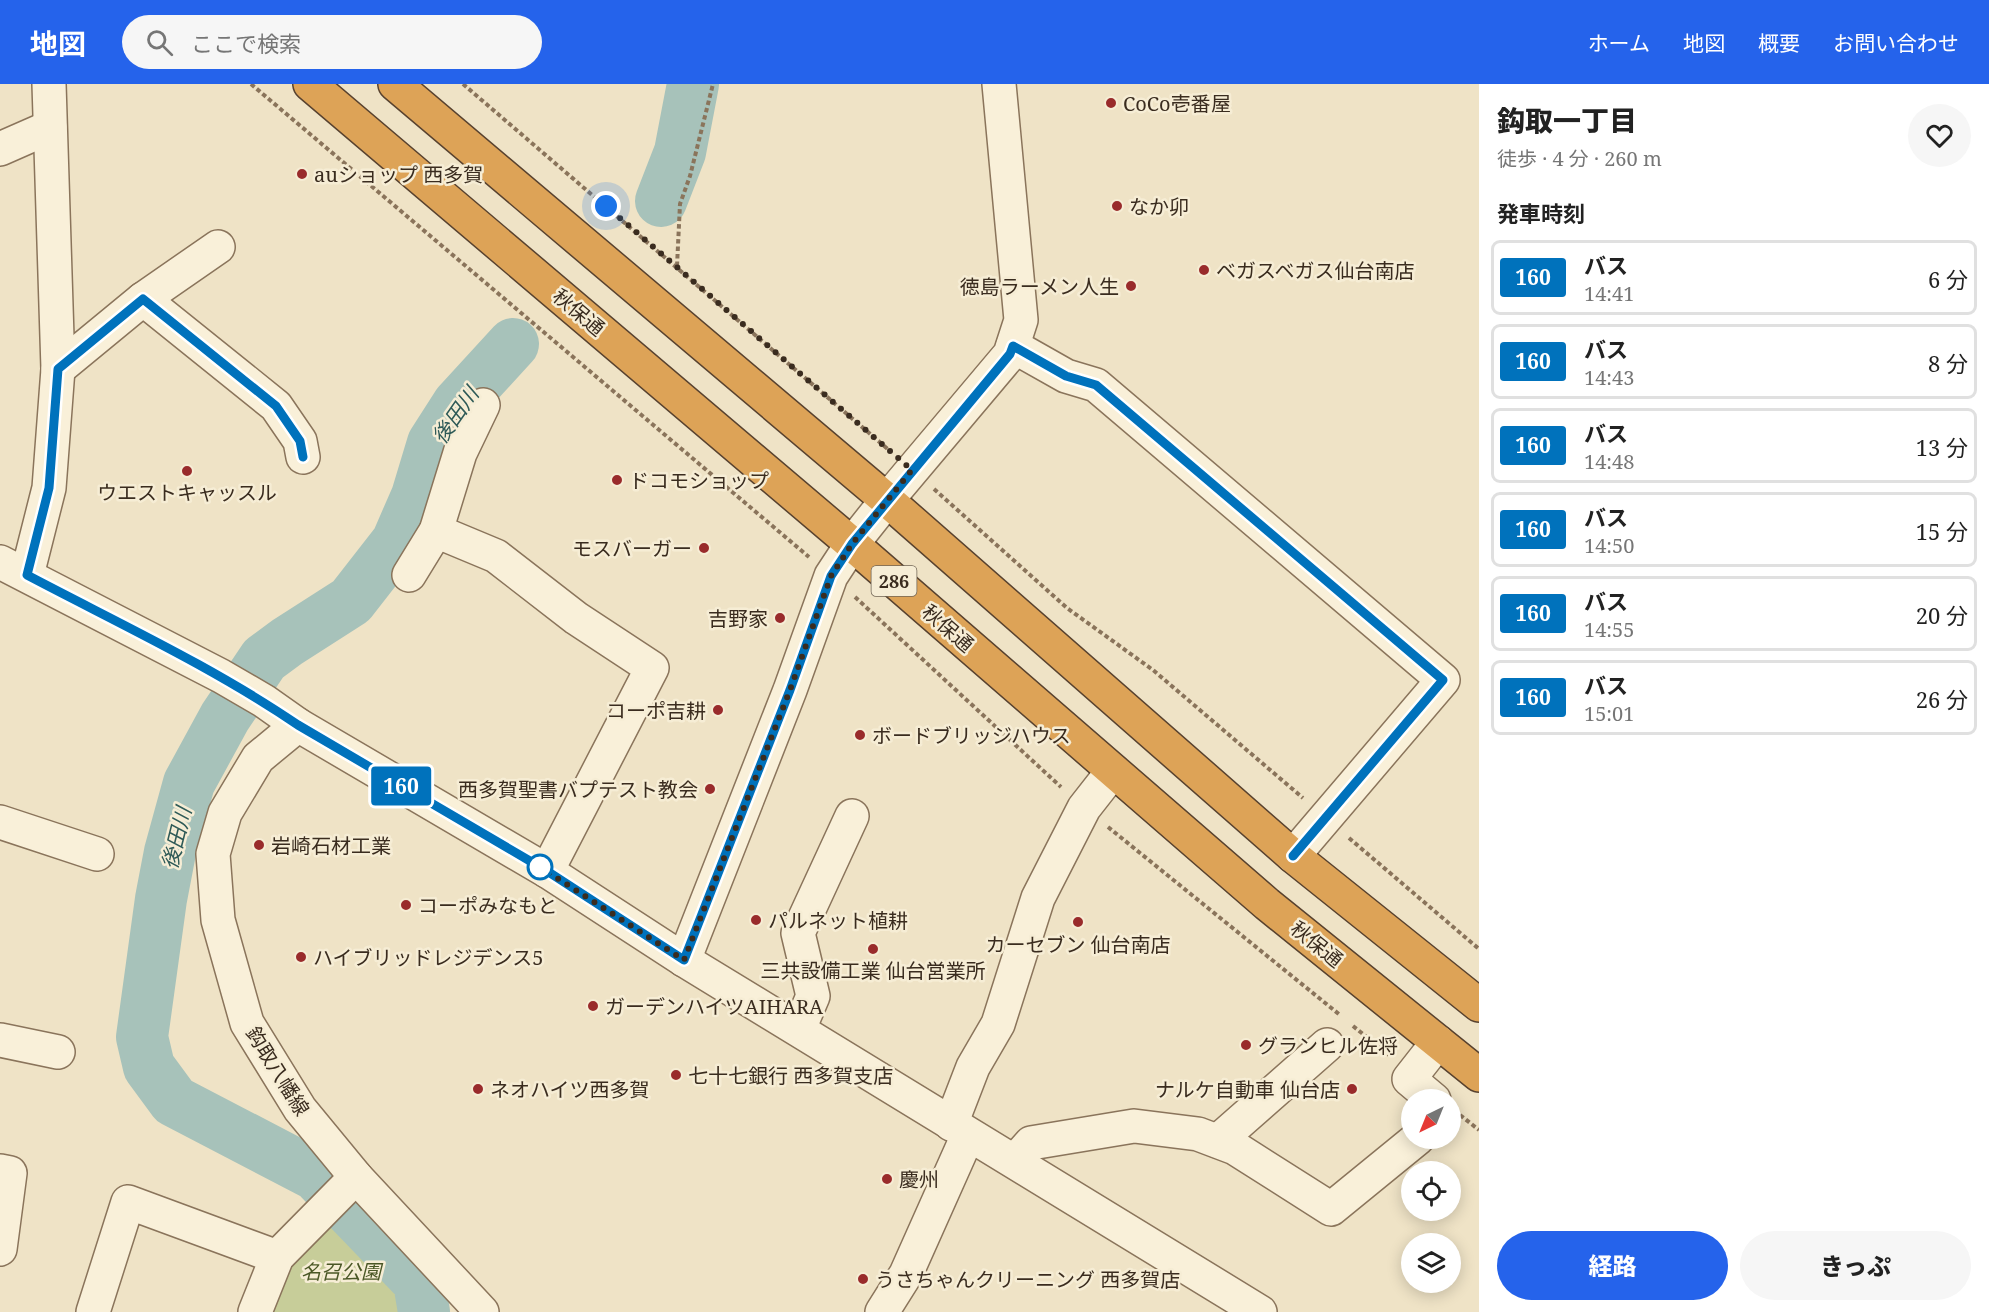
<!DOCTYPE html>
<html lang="ja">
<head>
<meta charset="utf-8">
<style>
	body { margin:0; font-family:"Noto Serif","Noto Sans JP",serif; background:#f6f6f6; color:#222; height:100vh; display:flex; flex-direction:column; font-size:22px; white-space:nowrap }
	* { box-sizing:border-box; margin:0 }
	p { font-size:20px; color:#767676 }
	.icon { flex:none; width:33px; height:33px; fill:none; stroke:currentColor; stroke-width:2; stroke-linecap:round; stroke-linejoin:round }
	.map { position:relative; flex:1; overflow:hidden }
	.panel { display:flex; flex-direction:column; background:#fff; width:510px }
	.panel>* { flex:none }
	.badge { padding:0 12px; border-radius:4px; font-size:21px; line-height:39px }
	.needle { width:39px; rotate:223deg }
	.fabs { position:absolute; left:1401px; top:1005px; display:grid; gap:12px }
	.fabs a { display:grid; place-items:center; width:60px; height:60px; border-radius:50%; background:#fff; box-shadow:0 3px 15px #0003; font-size:30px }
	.you { position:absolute; width:30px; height:30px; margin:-15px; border:4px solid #fff; border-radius:50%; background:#1a73e8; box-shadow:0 0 0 9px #1a73e833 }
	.map>.badge { position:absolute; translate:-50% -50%; box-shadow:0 0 0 3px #fff }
	h2 { padding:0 18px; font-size:22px; line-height:54px }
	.round { display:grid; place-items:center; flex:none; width:63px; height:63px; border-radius:32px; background:#f6f6f6 }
	.summary { display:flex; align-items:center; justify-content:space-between; height:102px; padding:0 18px }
	h1 { font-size:28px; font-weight:800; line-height:45px }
	.button { display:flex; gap:12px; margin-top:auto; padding:12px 18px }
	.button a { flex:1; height:69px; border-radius:36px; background:#2563eb; color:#fff; font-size:24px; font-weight:800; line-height:69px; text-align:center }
	.button a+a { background:#f6f6f6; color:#222 }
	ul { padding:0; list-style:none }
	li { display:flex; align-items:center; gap:18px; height:75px; margin:0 12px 9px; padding:0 6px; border:3px solid #e0e0e0; border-radius:9px }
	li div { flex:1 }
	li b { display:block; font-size:22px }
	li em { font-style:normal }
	li .badge { min-width:66px; font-weight:700; text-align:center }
	header { display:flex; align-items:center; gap:36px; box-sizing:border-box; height:84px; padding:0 30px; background:#2563eb; color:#fff }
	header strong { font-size:28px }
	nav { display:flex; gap:33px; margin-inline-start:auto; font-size:21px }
	.search { width:420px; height:54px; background:#f6f6f6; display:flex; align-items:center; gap:15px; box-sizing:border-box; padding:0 21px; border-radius:33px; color:#767676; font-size:22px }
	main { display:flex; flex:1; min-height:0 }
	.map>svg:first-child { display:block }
	.green { fill:#c7cd99 }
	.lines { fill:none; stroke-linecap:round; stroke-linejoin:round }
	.river { stroke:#a7c2ba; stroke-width:52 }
	.minor-casing { stroke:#8a745b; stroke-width:36 }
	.highway-casing { stroke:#58422f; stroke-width:36 }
	.path { stroke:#8a745b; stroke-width:4; stroke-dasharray:4.5 3; stroke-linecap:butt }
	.minor { stroke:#f9f0d9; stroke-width:33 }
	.highway { stroke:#dda357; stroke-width:33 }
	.line-casing { stroke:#fff; stroke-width:14 }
	.line { stroke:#0072bc; stroke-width:9 }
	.walk { stroke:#3a2c1f; stroke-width:6; stroke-dasharray:0 10.8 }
	.poi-dot { fill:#992b2b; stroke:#f6edd5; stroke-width:2 }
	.stop-dot { fill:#fff; stroke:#0072bc; stroke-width:3 }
	.labels { text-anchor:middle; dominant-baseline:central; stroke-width:5; stroke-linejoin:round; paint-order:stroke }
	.shield { fill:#f6edd5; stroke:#726656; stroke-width:1.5 }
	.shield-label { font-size:18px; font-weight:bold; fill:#3a2c1f }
	.poi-label { font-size:20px; fill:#3a2c1f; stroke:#f6edd5; text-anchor:start }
	.street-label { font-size:20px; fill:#3a2c1f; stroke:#f6edd5 }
	.park-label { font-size:20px; font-style:italic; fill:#4a5726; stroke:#f6edd5 }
	.water-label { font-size:21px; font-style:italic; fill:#2e5a57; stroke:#f6edd5 }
</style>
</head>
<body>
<header>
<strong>地図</strong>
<div class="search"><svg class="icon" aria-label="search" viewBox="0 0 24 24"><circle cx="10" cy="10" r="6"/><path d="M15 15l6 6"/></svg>ここで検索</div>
<nav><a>ホーム</a><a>地図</a><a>概要</a><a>お問い合わせ</a></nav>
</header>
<main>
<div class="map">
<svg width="1479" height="1228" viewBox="0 0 1479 1228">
	<rect width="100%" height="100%" fill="#efe3c6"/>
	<polygon class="green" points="340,1129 405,1194 415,1228 269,1228 286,1184"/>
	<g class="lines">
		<g class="river">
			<polyline points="661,117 680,68 693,0"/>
			<polyline points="424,1228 419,1198 316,1091 174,1017 149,983 142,953 161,815 170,768 189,699 225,633 264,575 287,558 351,517 397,458 417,412 433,359 458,320 513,260"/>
		</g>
		<defs>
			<g id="minor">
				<polyline points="0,65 50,43"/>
				<polyline points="143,215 218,163"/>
				<polyline points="1013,262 1066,292 1096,301 1443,596 1293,772"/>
				<polyline points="58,285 143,215 276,322 300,357 303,373"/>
				<polyline points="436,447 496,472 576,534 652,584 547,787"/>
				<polyline points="0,478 221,592 264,617 298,641 547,787 684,876 1260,1228"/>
				<polyline points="27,491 49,404 58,285 49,0"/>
				<polyline points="409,491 436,447 460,369 483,321"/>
				<polyline points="298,641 258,674 225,729 213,770 218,836 247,939 300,1025 356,1093 482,1228"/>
				<polyline points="0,738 97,770"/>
				<polyline points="684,876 790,606 831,492 852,460 887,416 1010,270 1021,236 999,0"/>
				<polyline points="799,945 813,912 798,849 852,732"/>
				<polyline points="0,956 58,968"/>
				<polyline points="1434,1016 1409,995 1438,958"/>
				<polyline points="951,1040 973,983 998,940 1038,814 1084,724 1113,687"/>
				<polyline points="1218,1057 1327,961"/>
				<polyline points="1015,1077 1031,1059 1134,1042 1198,1050 1235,1064 1331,1125 1418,1054"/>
				<polyline points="0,1087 10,1089 0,1165"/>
				<polyline points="93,1228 128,1118 277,1173"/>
				<polyline points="255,1228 277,1173 356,1093"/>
				<polyline points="882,1228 906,1190 968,1051"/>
			</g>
			<g id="highway">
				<polyline points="310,0 852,460 1267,820 1479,991"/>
				<polyline points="395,0 887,416 1293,772 1479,921"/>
			</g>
		</defs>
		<use href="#minor" class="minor-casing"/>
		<use href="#highway" class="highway-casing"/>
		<g class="path">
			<polyline points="251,0 809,473"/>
			<polyline points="463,0 890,367"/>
			<polyline points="677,182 680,120 690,92 713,0"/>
			<polyline points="934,405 1067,524 1153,586 1303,714"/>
			<polyline points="855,513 1061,703"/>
			<polyline points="1108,743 1340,931"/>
			<polyline points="1349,754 1479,865"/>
			<polyline points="1353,942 1389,971"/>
			<polyline points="1460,1031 1479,1046"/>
		</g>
		<use href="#minor" class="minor"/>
		<use href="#highway" class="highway"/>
	</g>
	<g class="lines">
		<defs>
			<path id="line" d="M303,373L300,357L276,322L143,215L58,285L49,404L27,491C118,539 213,583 298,641L547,787L684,876L790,606L831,492L852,460L1010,270L1013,262L1066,292L1096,301L1443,596L1293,772"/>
		</defs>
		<use href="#line" class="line-casing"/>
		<use href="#line" class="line"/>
		<polyline class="walk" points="540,783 684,876 790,606 831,492 852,460 912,386 606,122"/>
	</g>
	<g class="poi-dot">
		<circle cx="1111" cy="19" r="6"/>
		<circle cx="302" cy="90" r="6"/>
		<circle cx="1117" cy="122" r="6"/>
		<circle cx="1204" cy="186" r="6"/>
		<circle cx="1131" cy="202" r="6"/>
		<circle cx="187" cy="387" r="6"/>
		<circle cx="617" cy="396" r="6"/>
		<circle cx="704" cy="464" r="6"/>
		<circle cx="780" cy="534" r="6"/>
		<circle cx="718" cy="626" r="6"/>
		<circle cx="860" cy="651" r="6"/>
		<circle cx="710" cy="705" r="6"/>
		<circle cx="259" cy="761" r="6"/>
		<circle cx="406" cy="821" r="6"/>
		<circle cx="756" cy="836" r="6"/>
		<circle cx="1078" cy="838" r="6"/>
		<circle cx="873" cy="865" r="6"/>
		<circle cx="301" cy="873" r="6"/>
		<circle cx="593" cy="922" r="6"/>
		<circle cx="1246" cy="961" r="6"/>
		<circle cx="676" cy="991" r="6"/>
		<circle cx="478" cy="1005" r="6"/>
		<circle cx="1352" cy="1005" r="6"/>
		<circle cx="887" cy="1095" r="6"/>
		<circle cx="863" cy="1195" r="6"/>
	</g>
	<circle class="stop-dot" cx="540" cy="783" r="12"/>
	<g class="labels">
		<rect class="shield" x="871.5" y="482" width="45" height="30" rx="4.5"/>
		<g class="shield-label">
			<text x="894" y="497">286</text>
		</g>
		<g class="poi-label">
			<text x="1123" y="19">CoCo壱番屋</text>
			<text x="314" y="90">auショップ 西多賀</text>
			<text x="1129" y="122">なか卯</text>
			<text x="1216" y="186">ベガスベガス仙台南店</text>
			<text x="1119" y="202" text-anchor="end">徳島ラーメン人生</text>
			<text x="629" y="396">ドコモショップ</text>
			<text x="187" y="408" text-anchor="middle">ウエストキャッスル</text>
			<text x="692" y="464" text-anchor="end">モスバーガー</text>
			<text x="768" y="534" text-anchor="end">吉野家</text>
			<text x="706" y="626" text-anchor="end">コーポ吉耕</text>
			<text x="872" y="651">ボードブリッジハウス</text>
			<text x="698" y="705" text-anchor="end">西多賀聖書バプテスト教会</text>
			<text x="271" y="761">岩崎石材工業</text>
			<text x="418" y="821">コーポみなもと</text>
			<text x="768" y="836">パルネット植耕</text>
			<text x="1078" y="860" text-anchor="middle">カーセブン 仙台南店</text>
			<text x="313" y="873">ハイブリッドレジデンス5</text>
			<text x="873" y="886" text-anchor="middle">三共設備工業 仙台営業所</text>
			<text x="605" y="922">ガーデンハイツAIHARA</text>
			<text x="1258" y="961">グランヒル佐将</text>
			<text x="688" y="991">七十七銀行 西多賀支店</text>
			<text x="490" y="1005">ネオハイツ西多賀</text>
			<text x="1340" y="1005" text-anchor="end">ナルケ自動車 仙台店</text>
			<text x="899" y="1095">慶州</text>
			<text x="875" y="1195">うさちゃんクリーニング 西多賀店</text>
		</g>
		<g class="street-label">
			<text transform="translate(579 228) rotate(40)">秋保通</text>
			<text transform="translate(948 544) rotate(41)">秋保通</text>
			<text transform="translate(1317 860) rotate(39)">秋保通</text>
			<text transform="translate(278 987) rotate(58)">鈎取八幡線</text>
		</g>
		<g class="park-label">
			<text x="341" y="1187">名召公園</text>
		</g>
		<g class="water-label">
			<text transform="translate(455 331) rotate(-55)">後田川</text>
			<text transform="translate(176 754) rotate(-76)">後田川</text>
		</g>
	</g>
</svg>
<div class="fabs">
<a><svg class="needle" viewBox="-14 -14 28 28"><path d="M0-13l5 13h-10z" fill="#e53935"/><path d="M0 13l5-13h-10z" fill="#767676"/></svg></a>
<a><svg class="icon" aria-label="locate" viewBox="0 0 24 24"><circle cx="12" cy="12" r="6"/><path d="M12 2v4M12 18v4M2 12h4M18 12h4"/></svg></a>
<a><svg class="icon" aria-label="layers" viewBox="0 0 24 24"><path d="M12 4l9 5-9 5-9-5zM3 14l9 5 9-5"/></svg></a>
</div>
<div class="you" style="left:606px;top:122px"></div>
<b class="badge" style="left:401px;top:702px;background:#0072bc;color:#fff">160</b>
</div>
<section class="panel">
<div class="summary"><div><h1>鈎取一丁目</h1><p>徒歩 · 4 分 · 260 m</p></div><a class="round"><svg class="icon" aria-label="heart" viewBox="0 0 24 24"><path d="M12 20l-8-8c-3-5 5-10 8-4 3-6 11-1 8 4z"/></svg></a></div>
<h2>発車時刻</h2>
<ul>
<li><span class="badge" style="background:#0072bc;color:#fff">160</span><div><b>バス</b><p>14:41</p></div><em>6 分</em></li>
<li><span class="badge" style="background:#0072bc;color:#fff">160</span><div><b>バス</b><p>14:43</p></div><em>8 分</em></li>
<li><span class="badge" style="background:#0072bc;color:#fff">160</span><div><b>バス</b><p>14:48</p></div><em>13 分</em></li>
<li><span class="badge" style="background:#0072bc;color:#fff">160</span><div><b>バス</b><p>14:50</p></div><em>15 分</em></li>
<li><span class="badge" style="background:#0072bc;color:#fff">160</span><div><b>バス</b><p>14:55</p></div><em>20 分</em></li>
<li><span class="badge" style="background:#0072bc;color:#fff">160</span><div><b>バス</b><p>15:01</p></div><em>26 分</em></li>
</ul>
<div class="button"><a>経路</a><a>きっぷ</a></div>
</section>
</main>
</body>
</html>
